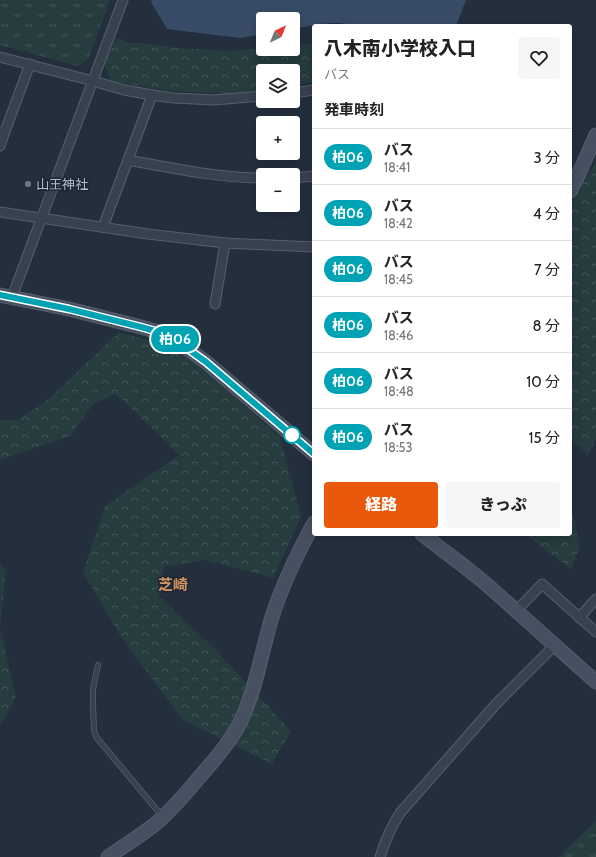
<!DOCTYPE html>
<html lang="ja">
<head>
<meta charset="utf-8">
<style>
	body { margin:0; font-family:Cabin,"Noto Sans JP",sans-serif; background:#f6f6f6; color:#222; height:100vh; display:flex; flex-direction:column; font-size:15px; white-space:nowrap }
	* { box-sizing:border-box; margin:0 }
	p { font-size:13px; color:#767676 }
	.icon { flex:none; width:22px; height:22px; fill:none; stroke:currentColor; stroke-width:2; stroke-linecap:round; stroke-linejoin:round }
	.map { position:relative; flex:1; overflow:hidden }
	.panel { position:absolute; left:312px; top:24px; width:260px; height:512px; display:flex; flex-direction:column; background:#fff; border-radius:4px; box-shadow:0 2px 10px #0003 }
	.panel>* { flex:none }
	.badge { padding:0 8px; border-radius:13px; font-size:14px; line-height:26px }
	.needle { width:26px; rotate:43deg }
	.fabs { position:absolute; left:256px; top:12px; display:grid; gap:8px }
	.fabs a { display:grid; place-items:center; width:44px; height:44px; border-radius:4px; background:#fff; box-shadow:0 2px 10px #0003; font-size:20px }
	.map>.badge { position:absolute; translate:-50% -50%; box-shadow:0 0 0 2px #fff }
	h2 { padding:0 12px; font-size:15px; line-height:36px }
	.round { display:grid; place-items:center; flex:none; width:42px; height:42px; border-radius:4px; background:#f6f6f6 }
	.overview { display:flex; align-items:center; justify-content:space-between; height:68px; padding:0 12px }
	h1 { font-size:19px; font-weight:800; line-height:30px }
	.primary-button { display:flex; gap:8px; margin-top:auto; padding:8px 12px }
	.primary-button a { flex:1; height:46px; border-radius:4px; background:#ea580c; color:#fff; font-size:16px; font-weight:800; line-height:46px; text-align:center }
	.primary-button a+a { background:#f6f6f6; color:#222 }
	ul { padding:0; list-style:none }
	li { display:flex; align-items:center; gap:12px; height:56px; padding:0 12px; border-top:1px solid #e0e0e0 }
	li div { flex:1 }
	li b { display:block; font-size:15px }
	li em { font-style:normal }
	li .badge { min-width:44px; font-weight:700; text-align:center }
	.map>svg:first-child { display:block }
	.forest { fill:url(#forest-crowns) }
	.park { fill:url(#park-tufts) }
	.water { fill:#394c67 }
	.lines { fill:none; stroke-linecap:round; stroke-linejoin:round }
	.lane-casing { stroke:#565f6c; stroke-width:6 }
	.street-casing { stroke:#565f6c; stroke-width:11 }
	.secondary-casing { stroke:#565f6c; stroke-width:15 }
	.lane { stroke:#38414e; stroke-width:4.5 }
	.street { stroke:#38414e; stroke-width:9 }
	.secondary { stroke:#465061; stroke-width:13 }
	.line-casing { stroke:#fff; stroke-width:9 }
	.line { stroke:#00a3b4; stroke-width:6 }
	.worship-dot { fill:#6b7280; stroke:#1d2633; stroke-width:1.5 }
	.stop-dot { fill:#fff; stroke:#00a3b4; stroke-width:2 }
	.labels { text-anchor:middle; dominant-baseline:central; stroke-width:3; stroke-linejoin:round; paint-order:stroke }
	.poi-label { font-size:13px; fill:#b4bcc9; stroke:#1d2633; text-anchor:start }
	.quarter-label { font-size:15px; font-weight:bold; fill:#d59563; stroke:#1d2633 }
</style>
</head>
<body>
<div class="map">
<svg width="596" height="857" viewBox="0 0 596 857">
	<defs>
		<pattern id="forest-crowns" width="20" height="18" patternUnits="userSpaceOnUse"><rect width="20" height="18" fill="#263c3f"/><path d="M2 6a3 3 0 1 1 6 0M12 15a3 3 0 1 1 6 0" fill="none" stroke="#435659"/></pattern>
		<pattern id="park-tufts" width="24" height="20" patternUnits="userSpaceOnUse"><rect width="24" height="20" fill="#263c3f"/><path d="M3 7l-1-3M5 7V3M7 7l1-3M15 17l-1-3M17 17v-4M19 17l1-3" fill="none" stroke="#435659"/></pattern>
	</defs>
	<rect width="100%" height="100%" fill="#242f3e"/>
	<g class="forest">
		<polygon points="115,38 129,43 145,43 176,48 231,51 263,48 263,49 293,49 293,45 314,43 314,82 293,86 293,71 263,71 263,90 231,94 205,93 164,90 110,81 105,65"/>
		<polygon points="596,162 596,439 588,455 570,438 570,203 580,189"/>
		<polygon points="119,332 181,350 280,437 301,516 273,578 205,560 164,567 159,596 216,650 291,731 272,764 183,720 119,634 83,572 105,506 179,455 116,394 94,403 70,436 0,460 0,420 18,420 49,399"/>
		<polygon points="570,515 574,519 580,547 571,569 525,534 570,534"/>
		<polygon points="0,562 6,571 0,628 16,698 0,725"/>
	</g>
	<g class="park">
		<polygon points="0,0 110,0 88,60 77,66 0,45"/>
		<polygon points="596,821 596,857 559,857"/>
	</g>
	<polygon class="water" points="152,0 466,0 456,26 371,26 337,23 319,24 293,29 293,19 263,19 263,34 240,38 167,29 151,2"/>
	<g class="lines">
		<defs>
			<polyline id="lane" points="98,665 93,689 93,705 94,731 97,738 162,816"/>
			<g id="street">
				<polyline points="0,57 93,81 124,90 152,95 174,98 214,100 263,96"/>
				<polyline points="293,93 314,90"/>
				<polyline points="0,133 4,134 30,64"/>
				<polyline points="0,146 4,134"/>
				<path d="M128,160C172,168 218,178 263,178"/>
				<polyline points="293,178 314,176"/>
				<polyline points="0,212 148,234 225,243 215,304"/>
				<polyline points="103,227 152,95"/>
				<polyline points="225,243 314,247"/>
				<polyline points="12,297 123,0"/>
				<polyline points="516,611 542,584 596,632"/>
				<polyline points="579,618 596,599"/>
				<path d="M380,857C385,841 391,827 400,813L496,704L555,645"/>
			</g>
			<g id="secondary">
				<polyline points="570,191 577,178 596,135"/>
				<polyline points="0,295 69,309 141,327 162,333 174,339 206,362 314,454"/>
				<polyline points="422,534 465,567 485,583 596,682"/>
				<path d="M108,857C126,844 146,833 162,818C175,806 186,793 197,780C214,760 233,740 243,716C257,685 262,650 272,617C283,583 297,554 314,523"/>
			</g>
		</defs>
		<use href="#lane" class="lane-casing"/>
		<use href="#street" class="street-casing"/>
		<use href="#secondary" class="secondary-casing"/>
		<use href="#lane" class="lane"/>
		<use href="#street" class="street"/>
		<use href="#secondary" class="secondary"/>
	</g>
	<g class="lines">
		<defs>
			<polyline id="line" points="0,295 69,309 141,327 162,333 174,339 206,362 314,454"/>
		</defs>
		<use href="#line" class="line-casing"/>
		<use href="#line" class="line"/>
	</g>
	<circle class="worship-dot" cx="28" cy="184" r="4"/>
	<circle class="stop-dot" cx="292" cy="435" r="8"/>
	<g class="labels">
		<g class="poi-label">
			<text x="36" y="184">山王神社</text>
		</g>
		<g class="quarter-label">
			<text x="173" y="585">芝崎</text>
		</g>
	</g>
</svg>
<div class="fabs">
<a><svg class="needle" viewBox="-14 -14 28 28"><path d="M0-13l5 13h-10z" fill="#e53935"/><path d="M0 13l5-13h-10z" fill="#767676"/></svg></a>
<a><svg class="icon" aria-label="layers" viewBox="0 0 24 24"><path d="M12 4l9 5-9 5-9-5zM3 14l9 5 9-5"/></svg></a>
<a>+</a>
<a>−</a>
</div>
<b class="badge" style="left:175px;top:339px;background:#00a3b4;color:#fff">柏06</b>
<section class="panel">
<div class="overview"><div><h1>八木南小学校入口</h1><p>バス</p></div><a class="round"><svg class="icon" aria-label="heart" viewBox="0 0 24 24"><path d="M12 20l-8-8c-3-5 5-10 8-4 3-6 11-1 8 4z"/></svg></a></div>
<h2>発車時刻</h2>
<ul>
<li><span class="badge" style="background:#00a3b4;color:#fff">柏06</span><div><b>バス</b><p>18:41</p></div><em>3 分</em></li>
<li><span class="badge" style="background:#00a3b4;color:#fff">柏06</span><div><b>バス</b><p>18:42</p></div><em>4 分</em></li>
<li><span class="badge" style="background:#00a3b4;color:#fff">柏06</span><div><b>バス</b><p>18:45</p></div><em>7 分</em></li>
<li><span class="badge" style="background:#00a3b4;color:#fff">柏06</span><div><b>バス</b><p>18:46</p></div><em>8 分</em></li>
<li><span class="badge" style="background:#00a3b4;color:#fff">柏06</span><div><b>バス</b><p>18:48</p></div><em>10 分</em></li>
<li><span class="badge" style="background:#00a3b4;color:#fff">柏06</span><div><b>バス</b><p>18:53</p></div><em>15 分</em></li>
</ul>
<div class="primary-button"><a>経路</a><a>きっぷ</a></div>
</section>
</div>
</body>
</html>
